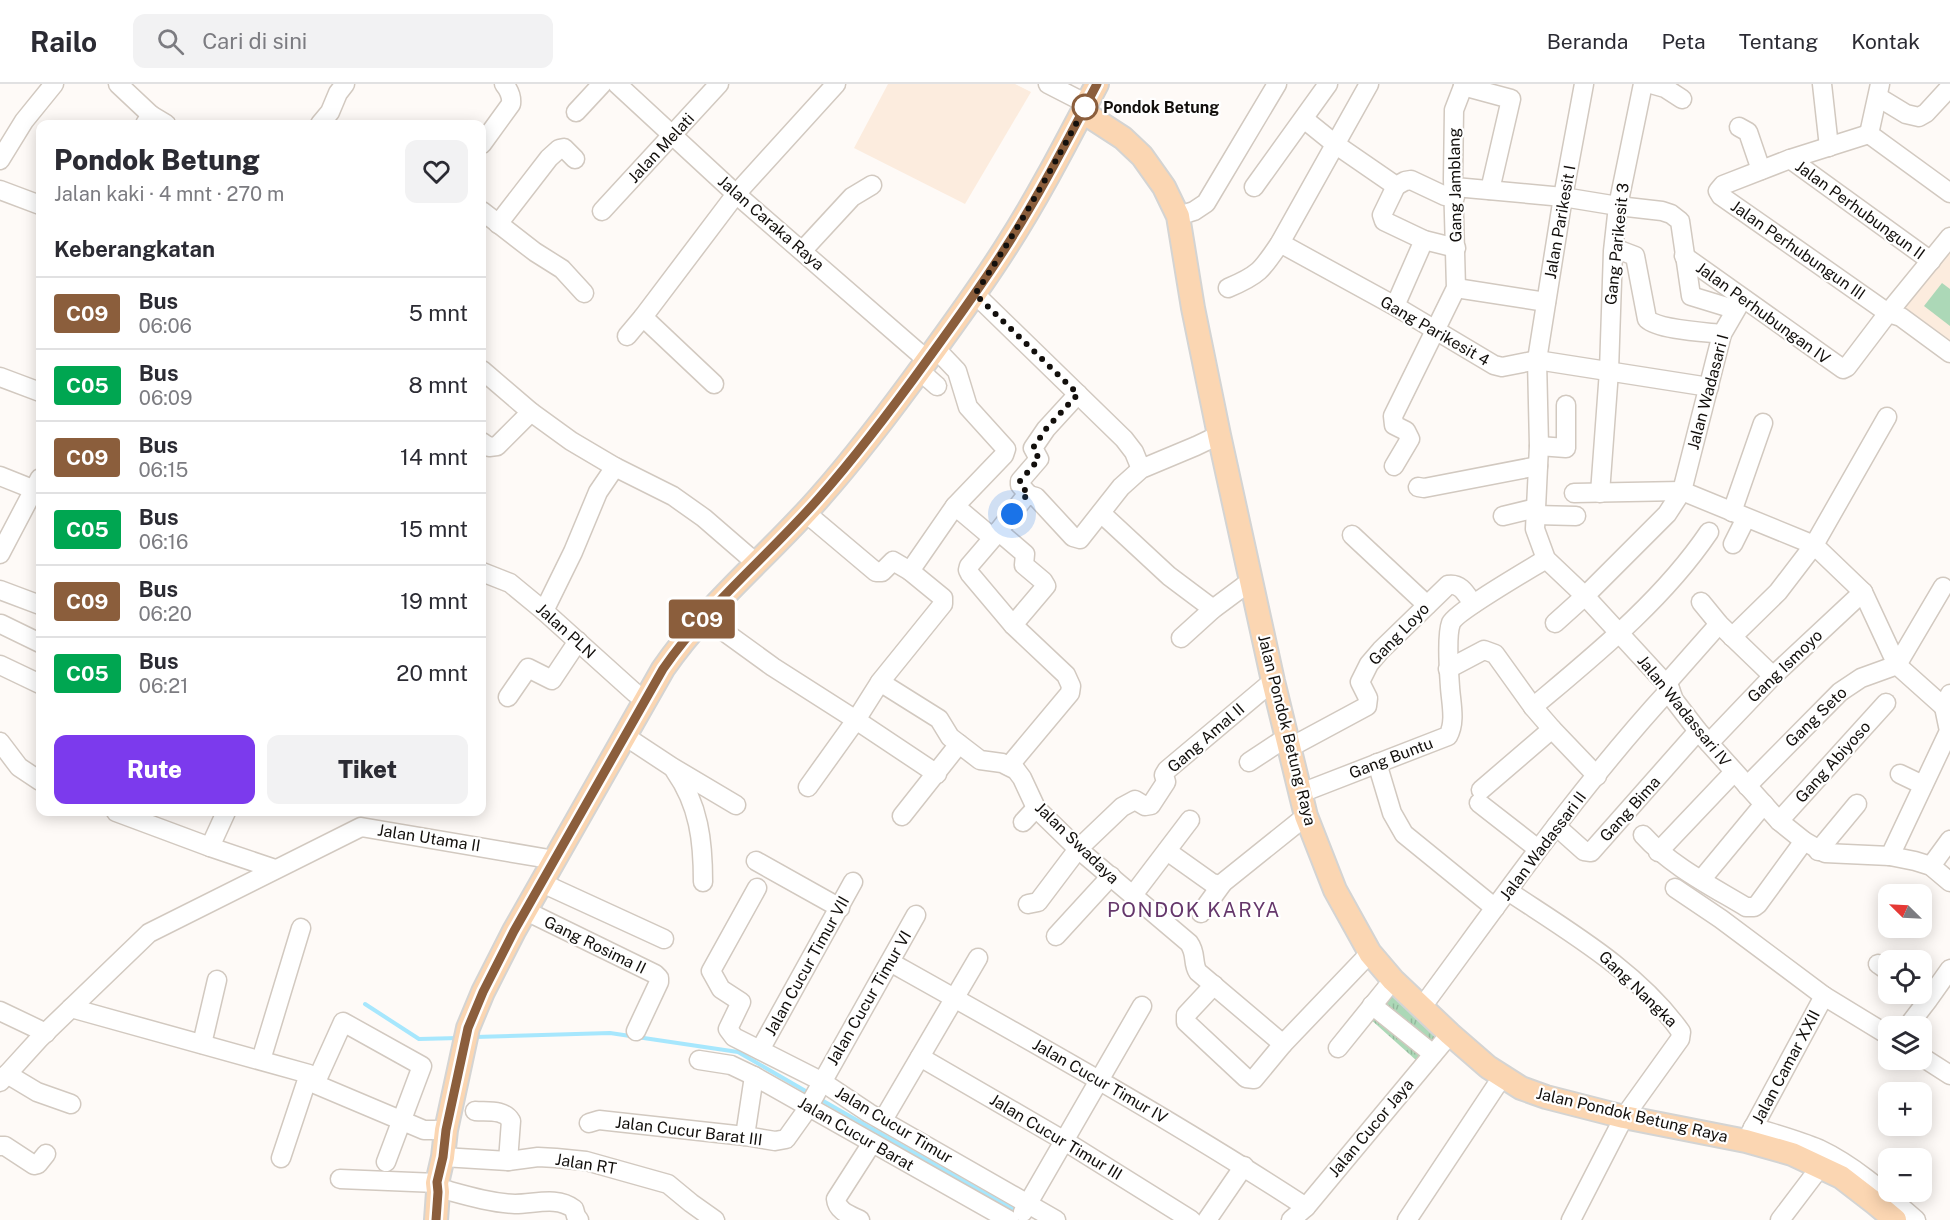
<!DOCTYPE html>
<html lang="id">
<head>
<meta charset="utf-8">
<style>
	body { margin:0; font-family:"Public Sans",sans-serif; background:#f2f2f3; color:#2b2b33; height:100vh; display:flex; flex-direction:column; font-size:22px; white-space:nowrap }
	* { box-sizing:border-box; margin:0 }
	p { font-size:20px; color:#7c7c81 }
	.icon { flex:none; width:33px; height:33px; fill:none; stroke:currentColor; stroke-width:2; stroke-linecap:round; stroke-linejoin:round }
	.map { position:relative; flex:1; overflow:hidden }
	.drawer { position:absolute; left:36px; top:36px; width:450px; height:696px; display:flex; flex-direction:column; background:#fff; border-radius:12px; box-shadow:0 3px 15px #0003 }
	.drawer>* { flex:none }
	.badge { padding:0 12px; border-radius:4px; font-size:21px; line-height:39px }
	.needle { width:39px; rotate:294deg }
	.fabs { position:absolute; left:1878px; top:800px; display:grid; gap:12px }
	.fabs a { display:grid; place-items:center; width:54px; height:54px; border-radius:12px; background:#fff; box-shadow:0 3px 15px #0003; font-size:30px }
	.you { position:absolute; width:30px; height:30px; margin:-15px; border:4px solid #fff; border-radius:50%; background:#1a73e8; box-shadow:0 0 0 9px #1a73e833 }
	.map>.badge { position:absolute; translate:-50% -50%; box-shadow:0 0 0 3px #fff }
	h2 { padding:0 18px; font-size:22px; line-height:54px }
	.round { display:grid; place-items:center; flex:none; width:63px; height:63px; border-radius:12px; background:#f2f2f3 }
	.head { display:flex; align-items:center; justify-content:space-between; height:102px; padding:0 18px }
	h1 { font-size:28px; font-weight:800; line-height:45px }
	.cta { display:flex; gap:12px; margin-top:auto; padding:12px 18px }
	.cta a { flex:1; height:69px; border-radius:12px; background:#7c3aed; color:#fff; font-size:24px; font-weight:800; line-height:69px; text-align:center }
	.cta a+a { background:#f2f2f3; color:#2b2b33 }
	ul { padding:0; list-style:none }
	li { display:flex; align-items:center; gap:18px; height:72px; padding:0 18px; border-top:2px solid #e1e1e2 }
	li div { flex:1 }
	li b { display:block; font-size:22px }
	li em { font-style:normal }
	li .badge { min-width:66px; font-weight:700; text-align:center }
	header { display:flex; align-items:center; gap:36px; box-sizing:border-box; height:84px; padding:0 30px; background:#fff; border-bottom:2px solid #e1e1e2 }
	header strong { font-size:28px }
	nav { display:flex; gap:33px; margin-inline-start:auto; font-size:21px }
	.search { width:420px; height:54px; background:#f2f2f3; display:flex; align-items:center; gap:15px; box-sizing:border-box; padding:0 21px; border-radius:12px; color:#7c7c81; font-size:22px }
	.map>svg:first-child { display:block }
	.built { fill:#fcecde }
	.park { fill:url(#park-tufts) }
	.pitch { fill:#acd8b7 }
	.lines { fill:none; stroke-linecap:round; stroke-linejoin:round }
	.stream { stroke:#a7e7fd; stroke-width:4 }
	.minor-casing { stroke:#d2c9c0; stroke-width:21 }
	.major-casing { stroke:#d4d4d3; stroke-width:26 }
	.minor { stroke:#fff; stroke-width:18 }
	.major { stroke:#fbd6b2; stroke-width:22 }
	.line-casing { stroke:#fff; stroke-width:14 }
	.line { stroke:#8b5e3c; stroke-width:9 }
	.walk { stroke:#120f0c; stroke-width:6; stroke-dasharray:0 10.8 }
	.stop-dot { fill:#fff; stroke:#8b5e3c; stroke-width:3 }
	.labels { text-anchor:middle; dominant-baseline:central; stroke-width:4.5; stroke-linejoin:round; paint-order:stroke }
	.stop-label { font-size:16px; font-weight:bold; fill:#120f0c; stroke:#fff; text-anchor:start }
	.street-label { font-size:16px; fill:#120f0c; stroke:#fff }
	.quarter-label { font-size:20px; letter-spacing:1.5px; fill:#65376b; stroke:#fff }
</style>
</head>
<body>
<header>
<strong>Railo</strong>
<div class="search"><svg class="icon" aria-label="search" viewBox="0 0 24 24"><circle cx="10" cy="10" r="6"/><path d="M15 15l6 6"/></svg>Cari di sini</div>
<nav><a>Beranda</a><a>Peta</a><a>Tentang</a><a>Kontak</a></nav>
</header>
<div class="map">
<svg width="1950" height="1136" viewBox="0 0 1950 1136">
	<defs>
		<pattern id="park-tufts" width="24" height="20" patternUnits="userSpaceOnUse" patternTransform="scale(1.5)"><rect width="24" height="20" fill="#acd8b7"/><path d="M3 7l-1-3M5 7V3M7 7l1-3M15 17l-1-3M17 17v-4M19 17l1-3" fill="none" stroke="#93b89c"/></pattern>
	</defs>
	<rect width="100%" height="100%" fill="#fefaf7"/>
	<g class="built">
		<polygon points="888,0 1015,0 1031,8 965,120 854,64"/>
		<polygon points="1950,161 1950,258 1901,225"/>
	</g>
	<polygon class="park" points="1383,895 1440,947 1417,977 1359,925"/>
	<polygon class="pitch" points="1942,199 1950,205 1950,242 1924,222"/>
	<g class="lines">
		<g class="stream">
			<polyline points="365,920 419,955 459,954"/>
			<polyline points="475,953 610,949 738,968 809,1009"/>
			<polyline points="818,1014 1018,1128"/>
		</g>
		<defs>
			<g id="minor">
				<polyline points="118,0 151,31"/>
				<polyline points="617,0 736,110 927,276"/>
				<polyline points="1048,0 1087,20"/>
				<polyline points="1584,0 1563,113 1537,276 1539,362 1535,445 1546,475 1585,512 1666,600 1670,605 1674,616 1698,647 1779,737 1804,757 1825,769 1890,772 1915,777 1931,782 1950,798"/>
				<polyline points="1651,0 1665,4 1682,15"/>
				<polyline points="1822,0 1829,63"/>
				<polyline points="1463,2 1511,15 1490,106"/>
				<polyline points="1878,13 1906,30 1919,33 1926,29 1950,3"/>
				<polyline points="576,28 602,0"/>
				<polyline points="1304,35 1335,60 1396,102 1405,97 1411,96 1445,112 1455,113"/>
				<polyline points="145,40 151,31 166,40"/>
				<polyline points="320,40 330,28 338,9 345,0"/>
				<polyline points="1739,43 1748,48 1761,86"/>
				<polyline points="1869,50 1790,75 1723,101 1718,107 1721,112 1888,229 1901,233 1950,269"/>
				<polyline points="1869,50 1950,109"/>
				<polyline points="1869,50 1880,0"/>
				<path d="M482,60L511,20C512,12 509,6 504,0"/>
				<polyline points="1790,75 1931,177"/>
				<polyline points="0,76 24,37 54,0"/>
				<polyline points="1396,102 1382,131 1384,137 1424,156 1456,164"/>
				<polyline points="1254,103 1328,0"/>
				<polyline points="1455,103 1563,113 1618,122 1662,127 1671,130 1680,137 1691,212 1727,223"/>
				<polyline points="0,106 40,121"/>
				<polyline points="482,127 535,168 562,185 584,209"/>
				<polyline points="602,127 719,0"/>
				<polyline points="1178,132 1194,127 1206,119 1277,0"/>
				<polyline points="498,140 549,74 559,65 564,64 575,75"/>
				<polyline points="1280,159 1395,222 1494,281 1502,283 1537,276 1709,303"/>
				<path d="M1614,164L1635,172L1647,235C1659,246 1705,248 1722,250"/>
				<polyline points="803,166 852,113 872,101"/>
				<polyline points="1684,172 1843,285 1847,283 1888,229 1950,153"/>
				<path d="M1228,204C1259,191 1262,186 1280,159L1369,0"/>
				<polyline points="1456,204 1546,218"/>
				<polyline points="975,210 1124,355 1134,368 1141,385"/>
				<polyline points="1395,222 1424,156"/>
				<polyline points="643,233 736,110 836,0"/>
				<polyline points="627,252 643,233 714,300"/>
				<polyline points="936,265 957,287 968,323 1006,365 1004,371 955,422"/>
				<polyline points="482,286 531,328 571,357 615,383 673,412 704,434 756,479"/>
				<polyline points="920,287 937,302"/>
				<polyline points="0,293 40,308"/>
				<polyline points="482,358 489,363 497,362 531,328"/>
				<polyline points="1539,362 1566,364 1566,321"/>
				<polyline points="1394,382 1410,355 1406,347 1394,341 1393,332 1456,204 1453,95 1454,26 1464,0"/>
				<polyline points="0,392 40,408"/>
				<polyline points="1418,403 1424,404 1538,382"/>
				<polyline points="1574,409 1682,407 1814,461 1863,508 1897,581 1944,623"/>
				<polyline points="1600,409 1609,287 1613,167 1618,122 1643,0"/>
				<polyline points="1029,411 1020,401 1020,397 1039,375 1033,364 1046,345 1078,310"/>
				<polyline points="1732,428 1763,339"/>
				<polyline points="806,429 876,488 882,488 893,477 910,487"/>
				<polyline points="1101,429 1169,492 1213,525"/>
				<polyline points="1535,431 1576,432"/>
				<polyline points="1503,432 1536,424"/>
				<polyline points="998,447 1025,470 1024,481 1043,497 1046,502 1013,541"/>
				<polyline points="1352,451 1427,521"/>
				<polyline points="993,454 969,482 968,486 970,490 1013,541 1066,591 1071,602 1070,609 1009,682"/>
				<polyline points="1733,460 1746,434"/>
				<polyline points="0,470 40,394"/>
				<polyline points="482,488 510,499 544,527 635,609 645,616"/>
				<polyline points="0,506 40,521"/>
				<polyline points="1701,518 1719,540 1773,592"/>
				<polyline points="544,527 573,468 598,408 615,383"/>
				<path d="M704,533L773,583L856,636L880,598L939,635L950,653L980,676L1002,679L1016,686L1022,694L1036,724L1078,765L1189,859C1197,870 1192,879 1198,888L1283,960L1370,869"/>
				<polyline points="1555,539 1585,512 1667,430 1682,407 1722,250 1740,219 1745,216"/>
				<polyline points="1,540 40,559"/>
				<polyline points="1732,553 1778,508 1814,461 1887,333"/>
				<polyline points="1181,554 1213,525 1252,496"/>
				<polyline points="0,581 40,600"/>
				<polyline points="1448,585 1484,566 1495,570 1533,623 1552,645 1481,706"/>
				<polyline points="880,598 943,520 943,514 910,487 955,422 993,454 1025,413 1029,411 1036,413 1073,453 1080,455 1121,403 1141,385 1196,362 1219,351"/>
				<polyline points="1666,600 1719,540"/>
				<polyline points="508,613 528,584 552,596 578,557"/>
				<path d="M1533,623C1596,570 1663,516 1709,448"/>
				<polyline points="1552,645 1597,692"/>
				<polyline points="625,652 672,683 736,721"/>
				<polyline points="0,658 19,683 40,697"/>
				<polyline points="1709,659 1773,592 1863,508"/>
				<path d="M1289,664L1367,622L1368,614L1360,598L1369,580L1381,566L1448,501C1461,499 1466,510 1473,520"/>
				<polyline points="1249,678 1287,653"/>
				<polyline points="1377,679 1392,729 1404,750 1495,824"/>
				<path d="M675,687C699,721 703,757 703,798"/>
				<polyline points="1900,690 1923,701"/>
				<polyline points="1747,702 1840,608 1861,594 1897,581 1943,503"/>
				<polyline points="808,703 856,636 937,690"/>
				<path d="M1301,709L1448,652C1456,638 1451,619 1450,603C1449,588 1446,552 1451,539C1457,527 1530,485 1546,475"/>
				<polyline points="1479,719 1538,765"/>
				<polyline points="116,728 210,763 226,728"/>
				<polyline points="902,732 959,660"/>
				<polyline points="1779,737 1886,619"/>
				<polyline points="1023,738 1036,724"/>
				<polyline points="1556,742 1584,767 1591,768 1698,647"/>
				<path d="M1643,751C1671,782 1711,802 1746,823H1754L1758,820L1804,757"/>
				<polyline points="210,763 275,785"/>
				<polyline points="1167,767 1212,799 1220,801 1306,732"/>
				<polyline points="1818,767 1857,720"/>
				<polyline points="1658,768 1734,688"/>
				<polyline points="1890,772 1949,647 1944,623 1950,610"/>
				<polyline points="756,777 840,824"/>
				<polyline points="1931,782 1950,756"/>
				<polyline points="1701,796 1764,720"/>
				<polyline points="542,799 664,855"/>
				<polyline points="757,804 711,887 721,905 741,918 728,945 734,953 821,997 869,1029 1056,1136"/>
				<polyline points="1675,804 1721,835 1824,912"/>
				<path d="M1508,807C1568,847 1639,888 1681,948L1680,955L1624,1033L1571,1136"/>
				<polyline points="1133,811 1190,736"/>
				<polyline points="1028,820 1038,818 1078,765 1122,723 1135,716 1145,722 1151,721 1166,698 1164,691 1167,686 1273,597"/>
				<polyline points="526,827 655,890 659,894 659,898 636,947"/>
				<polyline points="1201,829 1222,800"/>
				<polyline points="1056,852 1111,792"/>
				<path d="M890,878C1031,957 1171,1035 1306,1123"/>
				<polyline points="1878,880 1888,887"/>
				<polyline points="1214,901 1186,931 1186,938 1246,994 1254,995 1283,960"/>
				<polyline points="1372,921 1433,970"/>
				<path d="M1422,923C1502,815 1579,704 1670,605"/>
				<polyline points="71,924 309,990 281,1074"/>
				<polyline points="0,927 46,949"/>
				<polyline points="1908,942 1928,916 1950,885"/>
				<polyline points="202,960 217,896"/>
				<polyline points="1338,964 1393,896"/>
				<polyline points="760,966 853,798"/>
				<polyline points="920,973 1063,1056 1191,1136"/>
				<polyline points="1922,973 1950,991"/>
				<polyline points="261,976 301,844"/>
				<polyline points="699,976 731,981 754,992 1009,1136"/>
				<polyline points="7,990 37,1008 71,1020"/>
				<polyline points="0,998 40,954 149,849 361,743 555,776"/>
				<path d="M475,1027C488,1028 504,1025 511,1037L508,1077"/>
				<polyline points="883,1036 978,874"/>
				<polyline points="589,1039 599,1036 745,1052 775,1057 786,1055 806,1027 916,831"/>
				<path d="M1753,1043C1775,1050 1798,1056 1819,1065C1855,1082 1886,1110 1916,1136"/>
				<polyline points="745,1052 754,992"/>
				<polyline points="1746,1057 1824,912 1888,951"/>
				<polyline points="0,1062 5,1062 34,1081 38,1080 46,1070"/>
				<polyline points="443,1073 508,1077 538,1073 556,1074 586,1077 668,1100 691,1119 715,1136"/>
				<polyline points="386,1078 422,982 343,938 315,1000 424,1046 446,1046"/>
				<polyline points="340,1095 437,1099"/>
				<path d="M438,1108L446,1106C468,1112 492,1119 515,1120C535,1120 557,1112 574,1125L576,1132L579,1136"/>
				<polyline points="1023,1128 1142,922"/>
				<path d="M860,1136C850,1131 837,1127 836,1115L872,1059"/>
				<polyline points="1207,1136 1244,1082"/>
				<polyline points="1291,1136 1306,1123 1450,950"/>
				<polyline points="1407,1136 1502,993"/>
				<polyline points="1780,1136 1821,1082"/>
			</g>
			<g id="major">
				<polyline points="1083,28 1123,54 1142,72 1164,103 1178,132 1193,224 1219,351 1273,597 1306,732 1335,806 1370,869 1393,896 1450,950 1488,983 1521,1004 1546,1013 1624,1033 1746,1057 1792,1070 1841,1093 1876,1120 1895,1136"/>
				<path d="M436,1136L438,1108L437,1099L443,1073L446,1046L468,944L483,908L514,847L663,585C707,521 768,472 819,414C858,370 894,322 928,275C955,238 982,201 1006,163C1040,110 1068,55 1097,0"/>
			</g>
		</defs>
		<use href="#minor" class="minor-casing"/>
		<use href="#major" class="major-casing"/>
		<use href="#minor" class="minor"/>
		<use href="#major" class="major"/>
	</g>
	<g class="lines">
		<defs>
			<path id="line" d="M436,1136L438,1108L437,1098L443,1073L446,1046L468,944L483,908L514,847L663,585C707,521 768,472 819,414C858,370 894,322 928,275C955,238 982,201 1006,163C1040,110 1068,55 1097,0"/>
		</defs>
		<use href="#line" class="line-casing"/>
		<use href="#line" class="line"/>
		<path class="walk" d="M1012,430L1025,413L1029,411L1020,400V397L1039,375L1033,364L1046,345L1078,310L975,210C1015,150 1051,87 1085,23"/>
	</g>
	<circle class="stop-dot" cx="1085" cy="23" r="12"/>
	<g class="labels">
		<g class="stop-label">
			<text x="1103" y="23">Pondok Betung</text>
		</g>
		<g class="street-label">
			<text transform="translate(661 64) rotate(-47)">Jalan Melati</text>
			<text transform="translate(1455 101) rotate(-91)">Gang Jamblang</text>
			<text transform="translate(1860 126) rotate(36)">Jalan Perhubungun II</text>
			<text transform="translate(1560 138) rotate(-80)">Jalan Parikesit I</text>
			<text transform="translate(771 139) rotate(41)">Jalan Caraka Raya</text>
			<text transform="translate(1617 160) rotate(-84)">Gang Parikesit 3</text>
			<text transform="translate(1798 166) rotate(35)">Jalan Perhubungun III</text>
			<text transform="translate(1763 229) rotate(36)">Jalan Perhubungan IV</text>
			<text transform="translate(1435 247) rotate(30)">Gang Parikesit 4</text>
			<text transform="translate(1708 308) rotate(-75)">Jalan Wadasari I</text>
			<text transform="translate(566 547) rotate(42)">Jalan PLN</text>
			<text transform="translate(1399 550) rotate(-46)">Gang Loyo</text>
			<text transform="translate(1785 582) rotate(-44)">Gang Ismoyo</text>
			<text transform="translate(1684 627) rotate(51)">Jalan Wadassari IV</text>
			<text transform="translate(1816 633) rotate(-44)">Gang Seto</text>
			<text transform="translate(1287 646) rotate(76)">Jalan Pondok Betung Raya</text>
			<text transform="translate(1206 654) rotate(-41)">Gang Amal II</text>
			<text transform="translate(1391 674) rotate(-21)">Gang Buntu</text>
			<text transform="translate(1833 678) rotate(-48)">Gang Abiyoso</text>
			<text transform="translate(1630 725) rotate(-48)">Gang Bima</text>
			<text transform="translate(429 754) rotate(9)">Jalan Utama II</text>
			<text transform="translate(1077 759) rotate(44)">Jalan Swadaya</text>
			<text transform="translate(1543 762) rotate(-53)">Jalan Wadassari II</text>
			<text transform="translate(595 861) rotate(26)">Gang Rosima II</text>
			<text transform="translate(807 882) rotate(-61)">Jalan Cucur Timur VII</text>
			<text transform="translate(1638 905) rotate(44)">Gang Nangka</text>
			<text transform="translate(869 914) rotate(-60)">Jalan Cucur Timur VI</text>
			<text transform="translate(1786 983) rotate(-62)">Jalan Camar XXII</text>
			<text transform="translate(1100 997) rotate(30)">Jalan Cucur Timur IV</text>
			<text transform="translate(1632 1031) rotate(13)">Jalan Pondok Betung Raya</text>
			<text transform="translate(894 1041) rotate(31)">Jalan Cucur Timur</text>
			<text transform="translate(1371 1044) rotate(-50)">Jalan Cucor Jaya</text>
			<text transform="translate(689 1047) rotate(7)">Jalan Cucur Barat III</text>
			<text transform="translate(856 1050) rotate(30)">Jalan Cucur Barat</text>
			<text transform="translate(1056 1053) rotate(31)">Jalan Cucur Timur III</text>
			<text transform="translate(586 1080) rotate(9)">Jalan RT</text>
		</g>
		<g class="quarter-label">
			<text x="1194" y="826">PONDOK KARYA</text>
		</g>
	</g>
</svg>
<div class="fabs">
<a><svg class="needle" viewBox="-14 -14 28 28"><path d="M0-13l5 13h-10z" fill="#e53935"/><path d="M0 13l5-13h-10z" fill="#7c7c81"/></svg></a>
<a><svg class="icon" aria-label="locate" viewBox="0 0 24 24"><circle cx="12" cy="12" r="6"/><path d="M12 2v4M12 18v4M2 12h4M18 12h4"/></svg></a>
<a><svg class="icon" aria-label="layers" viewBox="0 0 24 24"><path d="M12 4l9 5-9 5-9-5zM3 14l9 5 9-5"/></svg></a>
<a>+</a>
<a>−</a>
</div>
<div class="you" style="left:1012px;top:430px"></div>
<b class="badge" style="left:702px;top:535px;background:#8b5e3c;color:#fff">C09</b>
<section class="drawer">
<div class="head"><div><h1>Pondok Betung</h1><p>Jalan kaki · 4 mnt · 270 m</p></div><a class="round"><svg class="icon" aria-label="heart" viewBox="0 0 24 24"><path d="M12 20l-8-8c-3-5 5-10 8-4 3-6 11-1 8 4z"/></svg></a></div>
<h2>Keberangkatan</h2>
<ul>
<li><span class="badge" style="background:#8b5e3c;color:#fff">C09</span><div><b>Bus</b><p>06:06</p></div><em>5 mnt</em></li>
<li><span class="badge" style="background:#00a651;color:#fff">C05</span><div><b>Bus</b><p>06:09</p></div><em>8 mnt</em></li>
<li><span class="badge" style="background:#8b5e3c;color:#fff">C09</span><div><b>Bus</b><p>06:15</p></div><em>14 mnt</em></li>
<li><span class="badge" style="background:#00a651;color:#fff">C05</span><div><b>Bus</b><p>06:16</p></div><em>15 mnt</em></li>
<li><span class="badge" style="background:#8b5e3c;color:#fff">C09</span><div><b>Bus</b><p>06:20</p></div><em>19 mnt</em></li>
<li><span class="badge" style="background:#00a651;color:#fff">C05</span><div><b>Bus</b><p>06:21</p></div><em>20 mnt</em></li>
</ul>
<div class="cta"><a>Rute</a><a>Tiket</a></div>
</section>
</div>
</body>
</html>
